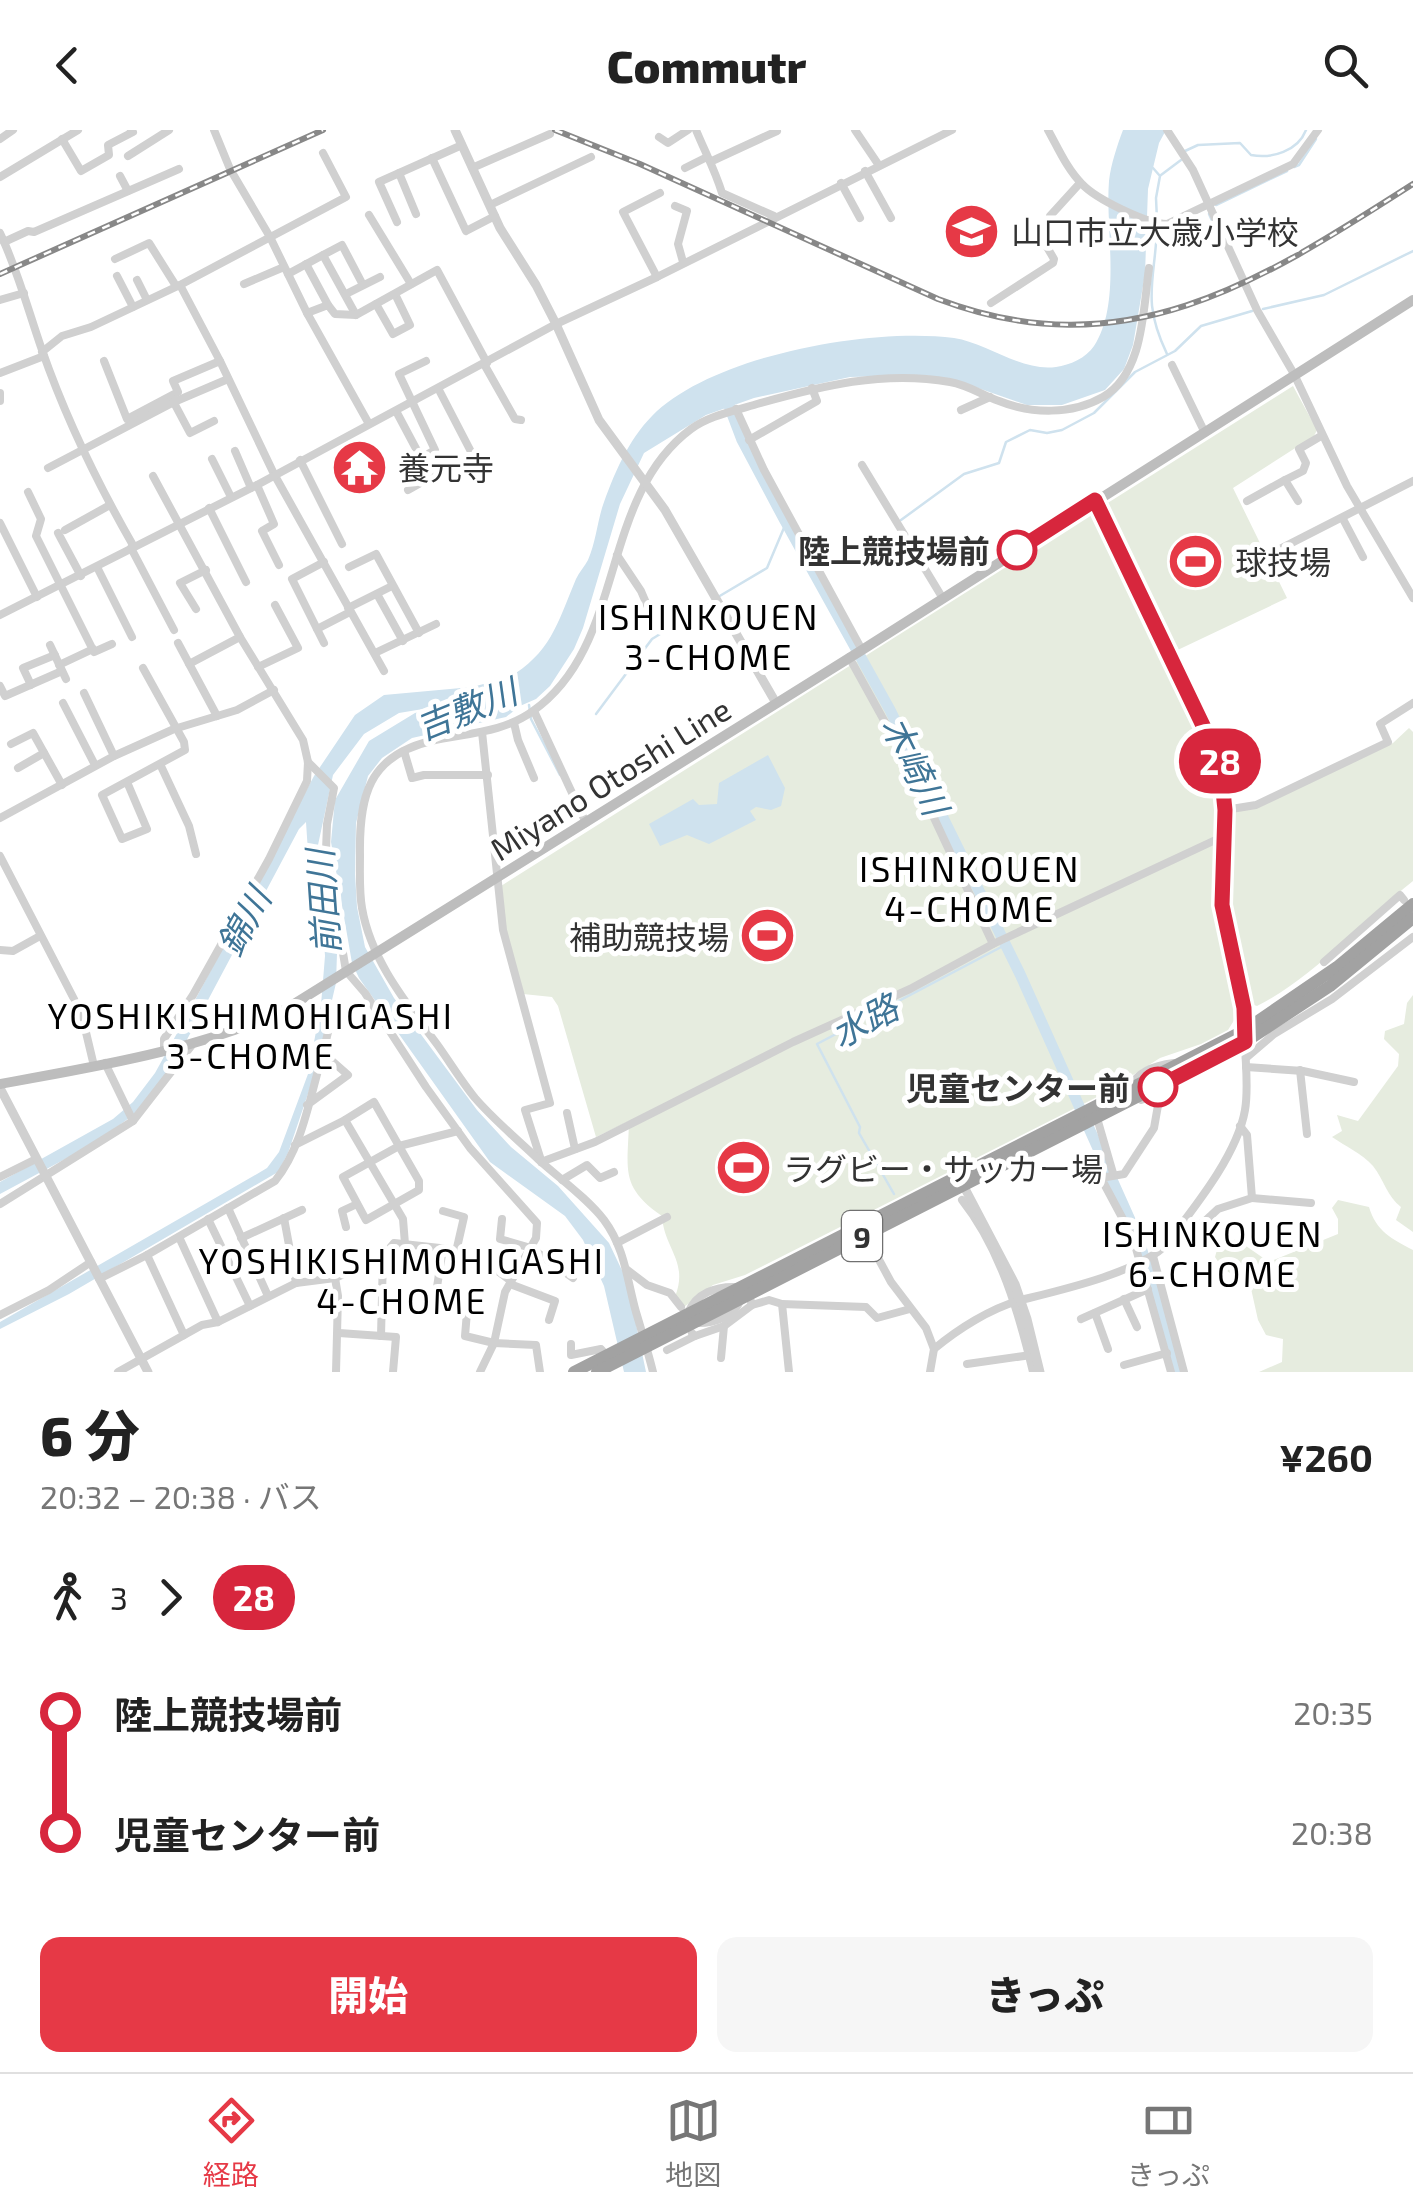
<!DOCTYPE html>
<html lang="ja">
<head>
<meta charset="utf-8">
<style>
	body { margin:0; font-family:"Exo 2","Noto Sans JP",sans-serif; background:#f6f6f6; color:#222; height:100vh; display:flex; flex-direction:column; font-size:38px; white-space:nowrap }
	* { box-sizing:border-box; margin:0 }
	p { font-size:32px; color:#767676 }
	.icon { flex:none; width:55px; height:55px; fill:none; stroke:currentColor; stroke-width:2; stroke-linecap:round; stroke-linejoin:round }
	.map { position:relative; height:1242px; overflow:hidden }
	.panel { display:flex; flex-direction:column; background:#fff; flex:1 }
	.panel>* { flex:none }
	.badge { padding:0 20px; border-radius:32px; font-size:35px; line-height:65px }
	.map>.badge { position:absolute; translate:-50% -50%; box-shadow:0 0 0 5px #fff }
	.legs { display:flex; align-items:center; gap:15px; height:110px; padding:0 40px; font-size:32px }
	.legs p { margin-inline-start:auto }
	.head { display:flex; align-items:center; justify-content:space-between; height:170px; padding:0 40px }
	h1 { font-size:55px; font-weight:800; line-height:75px }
	.button { display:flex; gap:20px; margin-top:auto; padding:20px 40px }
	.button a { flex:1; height:115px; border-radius:20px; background:#e63946; color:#fff; font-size:40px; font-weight:800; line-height:115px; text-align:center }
	.button a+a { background:#f6f6f6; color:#222 }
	ul { padding:0 40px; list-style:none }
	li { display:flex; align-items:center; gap:35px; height:120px; font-size:38px }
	li i { display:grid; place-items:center; width:15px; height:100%; margin:0 12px; background:currentColor }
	li i::after { content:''; width:25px; height:25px; margin:-12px; border:8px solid; border-radius:50%; background:#fff }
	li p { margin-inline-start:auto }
	li:first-child i { background:linear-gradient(#0000 50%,currentColor 0) }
	li:last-child i { background:linear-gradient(currentColor 50%,#0000 0) }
	header { display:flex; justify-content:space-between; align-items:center; height:130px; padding:0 40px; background:#fff; font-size:45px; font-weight:800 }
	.menu { display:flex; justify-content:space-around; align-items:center; height:140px; border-top:2px solid #e0e0e0; background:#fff; font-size:28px; color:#767676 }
	.menu a { display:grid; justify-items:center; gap:5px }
	.menu .current { color:#e63946 }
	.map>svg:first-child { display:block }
	.green { fill:#e6ecdf }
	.water { fill:#cfe2ee }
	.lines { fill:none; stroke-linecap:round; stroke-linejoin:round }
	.stream { stroke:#cfe2ee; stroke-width:2.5 }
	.river { stroke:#cfe2ee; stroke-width:11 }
	.minor { stroke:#d0d0d0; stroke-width:8 }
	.tertiary { stroke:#d0d0d0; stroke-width:9 }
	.secondary { stroke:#bdbdbd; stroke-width:10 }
	.trunk { stroke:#a2a2a2; stroke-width:12 }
	.rail-casing { stroke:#888; stroke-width:6 }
	.rail { stroke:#fff; stroke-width:2.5; stroke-dasharray:8; stroke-linecap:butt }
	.line-1-casing { stroke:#fff; stroke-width:22 }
	.line-1 { stroke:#d7263d; stroke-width:15 }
	.stop-1-dot { fill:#fff; stroke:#d7263d; stroke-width:5 }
	.labels { text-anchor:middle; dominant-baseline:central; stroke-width:10; stroke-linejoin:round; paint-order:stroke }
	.shield { fill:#fff; stroke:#707070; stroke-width:2.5 }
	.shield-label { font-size:30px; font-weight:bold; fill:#333 }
	.poi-label { font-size:32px; fill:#333; stroke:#fff; text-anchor:start }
	.stop-label { font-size:32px; font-weight:bold; fill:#333; stroke:#fff; text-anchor:end }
	.street-label { font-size:32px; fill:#333; stroke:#fff }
	.neighbourhood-label { font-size:35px; letter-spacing:2.5px; fill:#000; stroke:#fff }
	.water-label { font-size:35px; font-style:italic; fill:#3f7597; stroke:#fff }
</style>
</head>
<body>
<header><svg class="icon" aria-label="back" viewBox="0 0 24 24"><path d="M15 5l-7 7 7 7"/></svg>Commutr<svg class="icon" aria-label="search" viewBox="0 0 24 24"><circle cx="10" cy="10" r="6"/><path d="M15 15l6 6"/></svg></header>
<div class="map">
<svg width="1413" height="1242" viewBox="0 0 1413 1242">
	<rect width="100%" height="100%" fill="#fff"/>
	<g class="green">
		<path d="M1293,256L1317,300L1314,306L1233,358L1287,468L1165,526C1188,577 1215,624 1219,681L1255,679L1393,613L1409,598L1413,602V751C1361,792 1316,846 1257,876L1251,874L1238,884L1228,900L1201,914L1160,928L1101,965L745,1145L713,1155L684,1177L675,1167C689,1131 664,1119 662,1086C619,1056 628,1039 629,991L596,1007L558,876L552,867L523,864L507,808L501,756Z"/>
		<path d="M1413,865V1102L1396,1090L1401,1077C1387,1066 1384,1050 1373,1036C1363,1024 1345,1016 1332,1007L1342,1001L1337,985L1358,991L1398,936L1399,924L1384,909L1385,901L1404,894L1407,873Z"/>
		<path d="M1338,1070L1369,1077C1376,1101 1392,1109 1413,1120V1242H1259L1282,1232L1283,1209L1266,1205L1258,1190L1250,1154L1223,1139L1215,1127L1220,1109H1236L1269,1132L1338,1104V1089L1332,1078Z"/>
	</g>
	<g class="water">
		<path d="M1123,0H1166L1159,13L1148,59L1145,144L1133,215L1124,239L1105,260L1062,275H1027L955,250L924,245L850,247L754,268L706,285L644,323L620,374L583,498L574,519L550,556L536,569L520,576L506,587L412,608L382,628L368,646L356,693L355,744L357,777L365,817L394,868L477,980L511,1017L558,1056L609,1113L627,1151L646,1242H624L604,1156L583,1110L565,1086L490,1032L359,848L352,833L331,712L335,670L369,611L415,583L435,577L399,583L364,604L333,645L318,715L337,823L336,853L315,943L288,1023L278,1042L69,1164L0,1199V1192L257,1044L267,1038L279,1022L308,944L321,875L325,826L322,781L308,722L306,692L299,699L174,934L136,983L95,1013L0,1064V1052L113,989L133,972L155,943L186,887L314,646L355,585L384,565L472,557L495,551L497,554C550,527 555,499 576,449C579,442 585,436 588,430C595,414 597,395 602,378C613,346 628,310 652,286C712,225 872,197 954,208C987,213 1022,242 1056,237C1070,235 1086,228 1094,216C1122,173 1105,99 1109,51C1111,34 1117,16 1123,0Z"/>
		<polygon points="768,625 785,658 781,676 771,680 756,677 750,681 756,690 709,714 687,705 660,716 649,694 693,669 699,675 717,674 719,653"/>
	</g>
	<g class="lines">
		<g class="stream">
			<path d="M1185,21L1198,15L1240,13L1251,25C1272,29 1298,21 1306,0"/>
			<polyline points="1294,37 1299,35 1316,9"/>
			<polyline points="1153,38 1160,46 1156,68 1157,90"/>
			<polyline points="1161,45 1181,30"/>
			<polyline points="1216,75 1287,41"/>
			<polyline points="1209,84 1223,115"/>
			<path d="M1157,100C1154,155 1142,171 1167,224"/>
			<polyline points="1263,179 1324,165 1413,121"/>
			<polyline points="901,390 964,344 999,333 1006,312 1030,300 1047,303 1062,300 1094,283 1135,242 1175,221 1201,196 1252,181"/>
			<polyline points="718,467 767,438 786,393"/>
			<polyline points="529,575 531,589 560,645"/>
			<polyline points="596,584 652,509 712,472"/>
			<polyline points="894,1064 859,1003 860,997 817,914 1005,815"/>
		</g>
		<polyline class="river" points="728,273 742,310 784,389 890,580 1020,844 1139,1110 1177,1242"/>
		<g class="minor">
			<polyline points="214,0 230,39 270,107 307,183 369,294"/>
			<path d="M696,0C705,22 715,40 722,63L774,86"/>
			<polyline points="855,0 878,34"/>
			<path d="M1048,0C1058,18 1067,39 1082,54C1096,69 1147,94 1167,94L1293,34L1318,0"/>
			<polyline points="1167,0 1193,40 1257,180 1294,244 1347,356 1413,468"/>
			<polyline points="659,7 668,13 688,0"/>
			<polyline points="0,9 13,0"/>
			<polyline points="62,9 81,41 109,25 108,15 133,2 131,0"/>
			<polyline points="128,26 169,0"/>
			<polyline points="432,28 466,101 495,86"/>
			<polyline points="712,31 777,1"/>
			<polyline points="472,38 550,4"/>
			<polyline points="685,38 707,27"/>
			<polyline points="865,41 891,88"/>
			<polyline points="399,43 416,84"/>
			<polyline points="120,46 128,61"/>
			<polyline points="0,47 78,0"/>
			<polyline points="841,53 860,88"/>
			<polyline points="490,75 591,27"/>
			<polyline points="675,76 687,81 678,114 683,132"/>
			<polyline points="369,85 411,154"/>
			<polyline points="397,92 379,52 462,15"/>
			<path d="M0,103C18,141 28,180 42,220C65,286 99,356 134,417"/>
			<polyline points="4,112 28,101 34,102 179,39"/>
			<polyline points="323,125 342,115 363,155"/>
			<polyline points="115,129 149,113 176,156"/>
			<polyline points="306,134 328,175"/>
			<polyline points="288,144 323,125 356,185"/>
			<polyline points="117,146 133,177"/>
			<polyline points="657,147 623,82 660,63"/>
			<polyline points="137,150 147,170"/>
			<polyline points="244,154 284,137"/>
			<polyline points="180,155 346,67 323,23"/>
			<polyline points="346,164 380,147"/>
			<polyline points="0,170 24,163"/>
			<polyline points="991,173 1053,133 1054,129 1044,112 1050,86 1080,53"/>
			<polyline points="376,174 393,204 410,195 395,164"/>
			<polyline points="307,183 328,175 335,184 356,185 437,140 487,233"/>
			<polyline points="42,222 62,206 91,197 180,155 220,231 274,344 384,541"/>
			<polyline points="104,231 127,289 178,262 173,251 220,231"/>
			<polyline points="484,234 515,289 521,290"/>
			<polyline points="1172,235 1205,303"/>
			<polyline points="0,243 44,226"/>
			<polyline points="439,260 480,339"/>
			<polyline points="0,263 0,271"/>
			<polyline points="172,269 190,303 214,291"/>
			<polyline points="736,279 764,340 862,520"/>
			<polyline points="961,280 990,267"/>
			<polyline points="396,281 421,328 435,320 399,244 426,231"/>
			<polyline points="749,310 817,271 812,258"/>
			<polyline points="235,321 251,358"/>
			<polyline points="212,329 231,367"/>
			<polyline points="300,330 342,414"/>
			<polyline points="862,335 942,467"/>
			<polyline points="48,338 174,272 228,249"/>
			<polyline points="153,346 240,507 303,610 308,632 307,651 269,729 193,865 164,909 164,920"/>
			<polyline points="257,355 274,394 262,401 279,435"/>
			<polyline points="408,360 431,347 421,328"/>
			<polyline points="28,362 41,389 36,406 94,522 112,514"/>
			<polyline points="1247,371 1285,350"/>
			<polyline points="1298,371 1285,350 1303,341 1306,333 1299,319 1321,306"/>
			<polyline points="209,378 246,452"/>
			<polyline points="1343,389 1363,427"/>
			<polyline points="0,393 37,467"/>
			<polyline points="65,400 110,375"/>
			<polyline points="58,403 81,446"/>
			<polyline points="131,418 174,500"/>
			<polyline points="617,425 641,461 653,489"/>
			<polyline points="1268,425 1413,351"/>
			<polyline points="97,437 132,507"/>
			<polyline points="349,437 376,424 419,503"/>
			<polyline points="377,464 403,511"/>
			<polyline points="348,478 392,456"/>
			<polyline points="196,479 180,453 206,440"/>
			<polyline points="0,485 257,355 556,194 657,147 952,0"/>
			<polyline points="317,499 350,482"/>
			<polyline points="178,513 217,586"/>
			<polyline points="324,513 292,449 324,432"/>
			<polyline points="50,515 66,549"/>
			<polyline points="375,523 436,494"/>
			<polyline points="849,527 913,643 993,814"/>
			<polyline points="189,534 240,507"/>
			<polyline points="59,535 93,519"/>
			<polyline points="258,537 298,518 275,475"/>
			<polyline points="31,555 23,538 55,525"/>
			<polyline points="0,556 5,566 62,541"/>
			<polyline points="84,563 114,626"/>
			<polyline points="63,573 95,635"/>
			<polyline points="534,581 586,693"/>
			<polyline points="514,593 518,610 534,648"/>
			<polyline points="482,602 503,800 550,973 525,980 540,1027"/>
			<polyline points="11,614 33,603 62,655"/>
			<polyline points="404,621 412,648 424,645 488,645"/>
			<polyline points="308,632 334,658 327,694 326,721 346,841 365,863 426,957 470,1018 537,1093 536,1108 505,1162 494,1213 480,1242"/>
			<polyline points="160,634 189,696 196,724"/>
			<polyline points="18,638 44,623"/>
			<polyline points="127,652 147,699 122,709 102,665 185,620 184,612 143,538"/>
			<polyline points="1225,680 1256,675 1388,612 1380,594 1413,573"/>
			<polyline points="0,688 114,626 174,599 237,580 274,560"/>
			<polyline points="0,726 74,869 84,894 94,936"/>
			<polyline points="0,820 13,821 40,806"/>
			<polyline points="1324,832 1400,765 1404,770"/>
			<polyline points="323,923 329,898"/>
			<polyline points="1246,928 1274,904 1332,869 1413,807"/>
			<polyline points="105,933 133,991"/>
			<polyline points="1246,937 1303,941 1354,952"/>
			<polyline points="1300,940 1307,1004"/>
			<path d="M1131,956C1139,940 1157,935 1174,933"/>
			<polyline points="1160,964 1154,998 1124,1044 1101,1048 1133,1108 1171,1242"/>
			<polyline points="1141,970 1170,960 1197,939"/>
			<polyline points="567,983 575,1019"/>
			<polyline points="1097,988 1113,1043"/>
			<polyline points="345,990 374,972 399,1016 458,1001"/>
			<polyline points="295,1015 345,990 403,1089 405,1114"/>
			<polygon points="399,1016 419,1051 419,1060 366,1090 343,1047"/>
			<polyline points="541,1032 595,1012 793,912 910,859 993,814 1224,706"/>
			<polyline points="0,1047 36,1029"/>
			<polyline points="562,1050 587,1035 600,1048 614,1042"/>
			<polyline points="1252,1068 1311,1073"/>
			<path d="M962,1070C1000,1118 1019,1183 1033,1242"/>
			<polyline points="0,1074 133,991 192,915"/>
			<polyline points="228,1078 268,1166"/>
			<polyline points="443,1081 464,1087 456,1122"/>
			<polyline points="284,1088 296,1153"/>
			<polyline points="208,1089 250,1176"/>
			<polyline points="502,1089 500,1109 531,1118 573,1148"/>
			<polyline points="346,1097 342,1081 357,1074"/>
			<polyline points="1178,1099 1204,1092 1218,1079 1252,1068 1247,1005 1240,996"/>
			<polyline points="864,1102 891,1152 926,1198 934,1219 930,1242"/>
			<polyline points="179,1107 218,1192"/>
			<polyline points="241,1108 302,1080"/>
			<polyline points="617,1113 667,1087"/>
			<polyline points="147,1125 184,1205"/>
			<polyline points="1153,1126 1184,1242"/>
			<polyline points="626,1139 647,1155 670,1163 681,1177"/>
			<polyline points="335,1148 338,1166 336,1242"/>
			<path d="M99,1149L147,1125L275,1051C303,1017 310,965 323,923L348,945L307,975"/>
			<polyline points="510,1154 555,1171 549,1190"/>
			<polyline points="749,1165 752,1175 769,1170 782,1174 789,1242"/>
			<polyline points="1124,1169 1137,1197"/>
			<polyline points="435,1170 443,1118"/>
			<polyline points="782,1174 866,1177 877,1188 910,1179"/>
			<polyline points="467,1182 465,1206 494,1213 536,1215 540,1242"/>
			<path d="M688,1183C696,1163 716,1156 737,1157"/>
			<polyline points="1095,1183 1108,1219"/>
			<polyline points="0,1185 49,1160 91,1132"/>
			<polyline points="1081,1189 1148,1159"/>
			<path d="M695,1193C713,1194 734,1187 741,1169"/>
			<polyline points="339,1203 396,1207 393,1242"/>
			<polyline points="692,1203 695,1206 724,1196 752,1175"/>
			<polyline points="381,1206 383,1126"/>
			<polyline points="571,1214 571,1225 601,1219 606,1225"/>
			<path d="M934,1219C958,1199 991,1178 1021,1170C1061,1160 1136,1143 1165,1116C1193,1079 1237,1026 1245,980C1249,957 1245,932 1245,909"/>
			<polyline points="667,1220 695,1206"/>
			<polyline points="721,1228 724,1196"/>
			<polyline points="967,1234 1031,1225"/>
			<polyline points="1124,1235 1167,1223"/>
			<polyline points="118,1242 202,1195 218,1192 296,1153 335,1148 383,1126 394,1113 449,1119 466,1131 499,1142 511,1151"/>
			<path d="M653,1242C648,1222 642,1202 636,1182C627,1150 625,1118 604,1090C587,1068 560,1049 539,1030C518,1010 494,990 475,968C462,952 451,934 439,917C408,875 371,831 362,778C359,761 360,742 360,725C359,667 368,626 431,611C466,603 503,603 533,581C627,515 598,368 691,299C710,285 735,281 757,274C821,256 883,240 950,252C968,255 982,265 999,271C1031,284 1072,285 1103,267C1144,243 1143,179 1149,138"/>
		</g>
		<g class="tertiary">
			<polyline points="455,0 500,98 536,155 556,194 599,290 665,380 776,573"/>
			<polyline points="1095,370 1220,631 1225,680 1222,775 1244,878 1245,900"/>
			<polyline points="0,958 148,1242"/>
			<polyline points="961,1051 1015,1154 1027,1189 1040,1242"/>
		</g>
		<path class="secondary" d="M0,954C97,936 196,921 286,879L862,520L1413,170"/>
		<g class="trunk">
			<polyline points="574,1242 1245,900 1337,837 1413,774"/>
			<polyline points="597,1242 1245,912 1330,856 1413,788"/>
		</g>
		<defs>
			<g id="rail">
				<path d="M555,0L640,34L938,169C1125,240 1260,152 1413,54"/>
				<polyline points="0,144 323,0"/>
			</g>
		</defs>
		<use href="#rail" class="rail-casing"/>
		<use href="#rail" class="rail"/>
	</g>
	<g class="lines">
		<defs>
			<polyline id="line-1" points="1017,420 1095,370 1220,631 1225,680 1222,775 1244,878 1245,912 1158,957"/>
		</defs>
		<use href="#line-1" class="line-1-casing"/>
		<use href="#line-1" class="line-1"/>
	</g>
	<defs>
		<symbol id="school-disc" viewBox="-11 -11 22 22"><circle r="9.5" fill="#e63946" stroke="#fff"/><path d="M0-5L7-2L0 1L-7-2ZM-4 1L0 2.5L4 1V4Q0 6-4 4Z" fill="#fff"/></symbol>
		<symbol id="temple-disc" viewBox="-11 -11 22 22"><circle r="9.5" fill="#e63946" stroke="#fff"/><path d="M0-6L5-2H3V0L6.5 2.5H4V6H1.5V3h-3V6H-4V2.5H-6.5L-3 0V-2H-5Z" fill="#fff"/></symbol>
		<symbol id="stadium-disc" viewBox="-11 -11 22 22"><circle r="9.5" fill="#e63946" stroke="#fff"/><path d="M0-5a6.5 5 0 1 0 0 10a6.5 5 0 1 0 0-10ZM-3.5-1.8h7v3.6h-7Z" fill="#fff"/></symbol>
	</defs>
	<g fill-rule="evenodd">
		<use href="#school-disc" x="940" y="70" width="63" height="63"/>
		<use href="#temple-disc" x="328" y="306" width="63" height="63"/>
		<use href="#stadium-disc" x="1164" y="400" width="63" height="63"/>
		<use href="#stadium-disc" x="736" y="774" width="63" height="63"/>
		<use href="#stadium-disc" x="712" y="1006" width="63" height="63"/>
	</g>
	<g class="stop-1-dot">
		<circle cx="1017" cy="420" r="18"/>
		<circle cx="1158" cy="957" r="18"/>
	</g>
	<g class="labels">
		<rect class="shield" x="842" y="1081" width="40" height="50" rx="8"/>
		<g class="shield-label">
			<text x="862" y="1106">9</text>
		</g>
		<g class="poi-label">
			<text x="1011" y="101">山口市立大歳小学校</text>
			<text x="398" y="337">養元寺</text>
			<text x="1235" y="431">球技場</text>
			<text x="729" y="806" text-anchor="end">補助競技場</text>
			<text x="783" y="1038">ラグビー・サッカー場</text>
		</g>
		<g class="stop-label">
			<text x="990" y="420">陸上競技場前</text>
			<text x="1130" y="957">児童センター前</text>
		</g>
		<g class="street-label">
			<text transform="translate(610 648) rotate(-32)">Miyano Otoshi Line</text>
		</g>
		<g class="neighbourhood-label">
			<text x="709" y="486">ISHINKOUEN<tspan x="709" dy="40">3-CHOME</tspan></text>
			<text x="970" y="738">ISHINKOUEN<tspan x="970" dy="40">4-CHOME</tspan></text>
			<text x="251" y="885">YOSHIKISHIMOHIGASHI<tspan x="251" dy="40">3-CHOME</tspan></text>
			<text x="1213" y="1103">ISHINKOUEN<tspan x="1213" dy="40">6-CHOME</tspan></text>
			<text x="402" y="1130">YOSHIKISHIMOHIGASHI<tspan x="402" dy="40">4-CHOME</tspan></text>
		</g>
		<g class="water-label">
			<text transform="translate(466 578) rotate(-22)">吉敷川</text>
			<text transform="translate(916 635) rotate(64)">木崎川</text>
			<text transform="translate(322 772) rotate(-94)">前田川</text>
			<text transform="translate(243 791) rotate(-61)">錦川</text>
			<text transform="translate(864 890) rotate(-28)">水路</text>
		</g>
	</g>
</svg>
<b class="badge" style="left:1220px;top:631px;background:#d7263d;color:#fff">28</b>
</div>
<section class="panel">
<div class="head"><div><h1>6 分</h1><p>20:32 – 20:38 · バス</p></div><b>¥260</b></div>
<div class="legs"><svg class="icon" aria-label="walk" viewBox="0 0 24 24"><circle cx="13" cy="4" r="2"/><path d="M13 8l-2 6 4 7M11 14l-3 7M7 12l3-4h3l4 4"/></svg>3<svg class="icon" aria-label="forward" viewBox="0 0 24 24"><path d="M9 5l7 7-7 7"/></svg><b class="badge" style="background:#d7263d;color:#fff">28</b></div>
<ul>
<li><i style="color:#d7263d"></i><b>陸上競技場前</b><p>20:35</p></li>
<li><i style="color:#d7263d"></i><b>児童センター前</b><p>20:38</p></li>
</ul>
<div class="button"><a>開始</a><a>きっぷ</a></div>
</section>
<nav class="menu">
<a class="current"><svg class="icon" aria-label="directions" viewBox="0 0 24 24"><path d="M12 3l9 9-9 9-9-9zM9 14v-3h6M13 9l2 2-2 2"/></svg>経路</a>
<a><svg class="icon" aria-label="map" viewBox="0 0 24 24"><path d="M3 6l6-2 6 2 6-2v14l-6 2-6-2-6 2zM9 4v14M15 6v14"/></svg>地図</a>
<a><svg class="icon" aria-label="tickets" viewBox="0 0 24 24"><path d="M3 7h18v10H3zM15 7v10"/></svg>きっぷ</a>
</nav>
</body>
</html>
